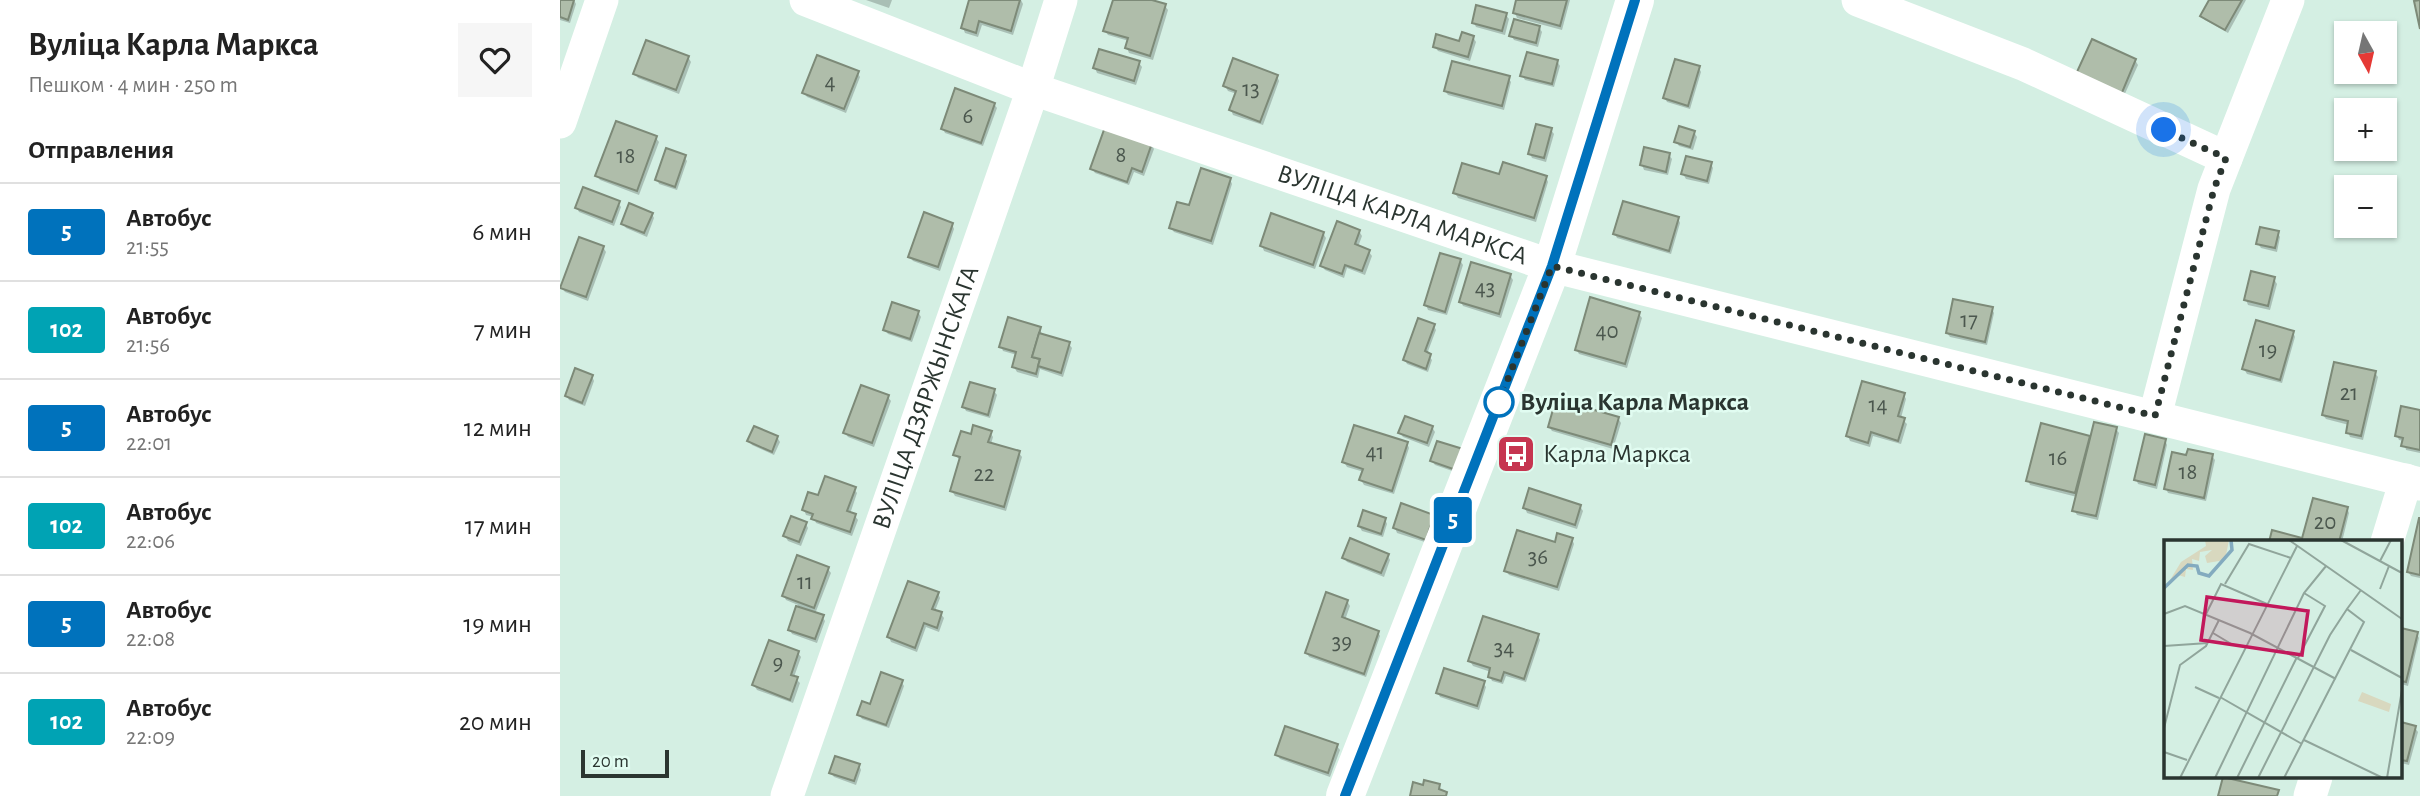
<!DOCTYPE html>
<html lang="ru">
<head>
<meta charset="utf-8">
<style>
	body { margin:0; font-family:"Alegreya Sans",sans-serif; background:#f6f6f6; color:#222; height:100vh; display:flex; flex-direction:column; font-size:26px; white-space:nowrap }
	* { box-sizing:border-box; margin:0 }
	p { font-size:23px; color:#767676 }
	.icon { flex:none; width:38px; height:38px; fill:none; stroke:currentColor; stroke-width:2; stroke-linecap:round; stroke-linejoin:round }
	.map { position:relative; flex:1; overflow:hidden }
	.drawer { display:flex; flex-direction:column; background:#fff; width:560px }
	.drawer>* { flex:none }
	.badge { padding:0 14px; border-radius:5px; font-size:24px; line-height:46px }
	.needle { width:46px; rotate:172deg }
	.fabs { position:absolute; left:1774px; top:21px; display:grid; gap:14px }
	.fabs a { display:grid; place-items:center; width:63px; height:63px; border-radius:0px; background:#fff; box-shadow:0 2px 5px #0004; font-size:35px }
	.scale { position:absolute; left:21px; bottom:18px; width:88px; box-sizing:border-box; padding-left:7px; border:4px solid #2a3530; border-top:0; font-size:19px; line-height:24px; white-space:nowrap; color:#2a3530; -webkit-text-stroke:5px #e1fcf1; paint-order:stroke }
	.you { position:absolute; width:35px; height:35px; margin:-18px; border:5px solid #fff; border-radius:50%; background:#1a73e8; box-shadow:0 0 0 10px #1a73e833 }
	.map>.badge { position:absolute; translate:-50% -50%; box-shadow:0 0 0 4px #fff }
	h2 { padding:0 28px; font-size:26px; line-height:63px }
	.round { display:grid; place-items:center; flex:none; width:74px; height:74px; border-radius:0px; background:#f6f6f6 }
	.overview { display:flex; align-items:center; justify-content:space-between; height:119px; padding:0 28px }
	h1 { font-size:33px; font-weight:700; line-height:52px }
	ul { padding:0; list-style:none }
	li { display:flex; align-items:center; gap:21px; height:98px; padding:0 28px; border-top:2px solid #e0e0e0 }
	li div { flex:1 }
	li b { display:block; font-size:26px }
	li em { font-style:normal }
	li .badge { min-width:77px; font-weight:700; text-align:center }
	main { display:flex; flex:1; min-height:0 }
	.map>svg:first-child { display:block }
	.shadow { fill:#0003 }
	.building { fill:#afbdaa; stroke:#7d8a78; stroke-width:2 }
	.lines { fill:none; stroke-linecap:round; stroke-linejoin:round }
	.minor { stroke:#fff; stroke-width:33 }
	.tertiary { stroke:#fff; stroke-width:38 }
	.line-casing { stroke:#fff; stroke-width:16 }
	.line { stroke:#0072bc; stroke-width:10 }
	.walk { stroke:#2a3530; stroke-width:7; stroke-dasharray:0 12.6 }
	.stop-dot { fill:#fff; stroke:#0072bc; stroke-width:3.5 }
	.labels { text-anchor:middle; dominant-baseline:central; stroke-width:5; stroke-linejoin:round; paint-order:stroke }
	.number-label { font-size:23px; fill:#4b574e }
	.street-label { font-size:26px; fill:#2a3530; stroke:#e1fcf1 }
	.stop-label { font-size:26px; font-weight:bold; fill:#2a3530; stroke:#e1fcf1; text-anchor:start }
	.poi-label { font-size:26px; fill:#2a3530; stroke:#e1fcf1; text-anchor:start }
	.inset-river { fill:none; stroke:#83abbf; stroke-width:3.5 }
	.inset-road { fill:none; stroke:#90a59b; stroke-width:2 }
	.view { fill:#c2185b; fill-opacity:0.15; stroke:#c2185b; stroke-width:3.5 }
	.inset-edge { fill:none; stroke:#2a3530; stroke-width:3.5 }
</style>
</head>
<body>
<main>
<section class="drawer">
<div class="overview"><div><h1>Вуліца Карла Маркса</h1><p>Пешком · 4 мин · 250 m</p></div><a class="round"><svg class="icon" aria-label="heart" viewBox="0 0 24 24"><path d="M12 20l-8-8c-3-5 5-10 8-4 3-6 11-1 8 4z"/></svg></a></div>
<h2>Отправления</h2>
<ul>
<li><span class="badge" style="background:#0072bc;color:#fff">5</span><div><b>Автобус</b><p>21:55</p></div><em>6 мин</em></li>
<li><span class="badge" style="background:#00a3b4;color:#fff">102</span><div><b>Автобус</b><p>21:56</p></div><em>7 мин</em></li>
<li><span class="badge" style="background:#0072bc;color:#fff">5</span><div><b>Автобус</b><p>22:01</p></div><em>12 мин</em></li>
<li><span class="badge" style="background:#00a3b4;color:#fff">102</span><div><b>Автобус</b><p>22:06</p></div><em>17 мин</em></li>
<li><span class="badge" style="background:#0072bc;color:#fff">5</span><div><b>Автобус</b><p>22:08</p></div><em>19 мин</em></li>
<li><span class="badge" style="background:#00a3b4;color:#fff">102</span><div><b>Автобус</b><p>22:09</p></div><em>20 мин</em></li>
</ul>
</section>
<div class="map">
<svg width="1860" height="796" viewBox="0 0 1860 796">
	<rect width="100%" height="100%" fill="#d4efe3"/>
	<g class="shadow">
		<polygon points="0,0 14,0 16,4 10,23 0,20"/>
		<polygon points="306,0 332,0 329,8"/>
		<polygon points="411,0 461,0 463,4 453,35 422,25 418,37 405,33 403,28"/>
		<polygon points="555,0 586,0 605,6 608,10 593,60 569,53 567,48 569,41 548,35 545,31"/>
		<polygon points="958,0 1010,0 1002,30 957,18 955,13"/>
		<polygon points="1651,0 1686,0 1668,33 1645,20 1642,16"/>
		<polygon points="946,15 949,19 945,35 916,27 914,23"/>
		<polygon points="979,27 982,32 978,47 954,40 951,35"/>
		<polygon points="913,37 916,42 910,61 878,51 875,47 901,43"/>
		<polygon points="128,57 131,62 119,94 78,78 75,74"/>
		<polygon points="1575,60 1578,65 1563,98 1520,79"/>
		<polygon points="997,61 1000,66 994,87 965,80 962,75"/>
		<polygon points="579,63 582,67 576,85 537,73 535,68"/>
		<polygon points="1139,68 1141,72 1130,109 1107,102 1105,98"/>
		<polygon points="297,72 300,77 286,113 247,97 244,93"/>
		<polygon points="717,76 719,81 703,125 673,115 671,110 677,94 668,91 665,86"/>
		<polygon points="948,78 951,82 944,110 888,95 885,91"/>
		<polygon points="434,104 437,108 423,146 385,133 383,129"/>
		<polygon points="991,130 994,134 986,162 972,158 970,154"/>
		<polygon points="1134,132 1137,137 1133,150 1119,146 1116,141"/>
		<polygon points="96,138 99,142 79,195 40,180 37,176"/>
		<polygon points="591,144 594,149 584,176 574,172 569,185 535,173 532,168"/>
		<polygon points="1109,155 1112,159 1108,175 1084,170 1082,165"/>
		<polygon points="124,157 127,161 117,190 99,184 97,179"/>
		<polygon points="1151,164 1153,168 1149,184 1126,179 1123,174"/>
		<polygon points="941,177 986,177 988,182 976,222 898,198 895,193"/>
		<polygon points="670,179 672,184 653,245 614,232 611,228 630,208"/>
		<polygon points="58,203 61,207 54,226 19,212 17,208"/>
		<polygon points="92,214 94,218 87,237 66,228 63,224"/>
		<polygon points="1118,218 1120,223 1111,254 1057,238 1055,234"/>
		<polygon points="392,224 394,229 380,271 353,261 350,257"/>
		<polygon points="799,231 802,236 798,247 809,252 812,256 805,275 787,268 784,278 765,270 762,266"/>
		<polygon points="763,233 766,238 755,269 704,251 702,246"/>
		<polygon points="1718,233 1720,237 1717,252 1701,248 1698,244"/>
		<polygon points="43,247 46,252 28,301 5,292 2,288"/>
		<polygon points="900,260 903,265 887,315 868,310 866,305"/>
		<polygon points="950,275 953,280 941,318 903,306 901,302"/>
		<polygon points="1714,279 1717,284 1710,310 1688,305 1686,300"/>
		<polygon points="1432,309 1434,313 1427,345 1390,337 1387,333"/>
		<polygon points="358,312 361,317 352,342 328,334 325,330"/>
		<polygon points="1079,314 1082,318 1067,368 1019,354 1016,349"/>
		<polygon points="874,326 876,330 867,354 872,360 868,372 847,364 845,360"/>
		<polygon points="480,328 482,335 509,344 512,348 503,377 480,369 478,378 457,372 454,367 457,355 443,351 441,346"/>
		<polygon points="1733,332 1735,337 1722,383 1687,374 1684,369"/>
		<polygon points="1815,373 1818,377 1803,440 1790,437 1788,432 1789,425 1766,419 1763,415"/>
		<polygon points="32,376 34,381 25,406 9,400 7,396"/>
		<polygon points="434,391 437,395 430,418 406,411 404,407"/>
		<polygon points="1344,395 1346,399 1341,418 1347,424 1341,444 1313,436 1310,447 1290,441 1288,436"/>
		<polygon points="328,397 331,401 314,447 288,437 285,433"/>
		<polygon points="1860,412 1860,453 1846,450 1844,441 1839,440 1837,436"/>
		<polygon points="1058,418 1061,423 1053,449 992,431 989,427"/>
		<polygon points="1482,426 1531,438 1556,429 1559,433 1538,520 1517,515 1514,510 1517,497 1470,485 1468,480"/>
		<polygon points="872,427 875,432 869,447 843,437 840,433"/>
		<polygon points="430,432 433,437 431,444 459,453 462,457 446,511 395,496 392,491 401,461 395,455 412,436"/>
		<polygon points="217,437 220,442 214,455 192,445 189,441"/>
		<polygon points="1605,440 1607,445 1597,489 1578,484 1576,479"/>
		<polygon points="847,443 849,448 834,494 804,485 801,480 804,472 787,467 784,462"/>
		<polygon points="878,443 898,473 875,465 872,461"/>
		<polygon points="1652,456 1655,460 1646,501 1608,493 1606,489 1628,457"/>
		<polygon points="294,489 297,493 290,514 295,516 298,520 292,536 256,523 254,517 246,515 244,510 259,498"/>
		<polygon points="842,505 868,543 837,533 835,528"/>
		<polygon points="1020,506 1023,511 1017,529 967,513 965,508"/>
		<polygon points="1787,508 1789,513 1782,542 1710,542 1713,533 1744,540"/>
		<polygon points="825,519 827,524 823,537 802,531 799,526"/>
		<polygon points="1860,520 1860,578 1851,576 1848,572"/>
		<polygon points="246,524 248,528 241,546 228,541 225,536"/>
		<polygon points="1012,539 1014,544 999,591 949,575 946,571 996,544"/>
		<polygon points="828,556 830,560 824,577 787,562 784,558"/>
		<polygon points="268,569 271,573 255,614 262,616 265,621 257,643 232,634 230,630 238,605 226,600 224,596"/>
		<polygon points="378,593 380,598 375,611 381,614 384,618 379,632 366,627 357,652 331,642 329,637"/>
		<polygon points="787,601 790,606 785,620 818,632 820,636 806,677 749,657 747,653"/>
		<polygon points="1841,630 1857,634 1859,638 1848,686 1841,684"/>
		<polygon points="978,636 980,640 966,682 946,676 943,684 932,681 930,676 931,672 913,666 910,661"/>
		<polygon points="238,653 241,657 234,677 240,683 233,703 197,690 194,685"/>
		<polygon points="341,681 344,686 329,728 302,719 299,714"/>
		<polygon points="923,683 926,687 919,710 880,697 878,693"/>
		<polygon points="1841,724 1855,728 1858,732 1849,765 1841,763"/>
		<polygon points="777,746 780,750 770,777 720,759 717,755"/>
		<polygon points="299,765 301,770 296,785 274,777 271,773"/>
	</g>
	<g class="building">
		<polygon points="0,0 14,0 8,20 0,17"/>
		<polygon points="409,0 460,0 451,31 419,21 416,33 401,28"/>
		<polygon points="553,0 592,0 606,4 590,56 565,48 568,38 543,31"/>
		<polygon points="956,0 1007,0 1000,26 953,13"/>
		<polygon points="1649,0 1682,0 1665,30 1640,16"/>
		<polygon points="1860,0 1860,29 1854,1"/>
		<polygon points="916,5 947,13 942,31 912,23"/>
		<polygon points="954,19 980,26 976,43 949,36"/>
		<polygon points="902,32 914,36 908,57 873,47 876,34 899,41"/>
		<polygon points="1532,39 1576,59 1561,95 1516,74"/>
		<polygon points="86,40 129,56 116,90 73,74"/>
		<polygon points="539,49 580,61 574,81 533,68"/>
		<polygon points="967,52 998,60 992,84 960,76"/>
		<polygon points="257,55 299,71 284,109 242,93"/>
		<polygon points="673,58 718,75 700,122 669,110 676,91 663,86"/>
		<polygon points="1115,59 1140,66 1128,106 1103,98"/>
		<polygon points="892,61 950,76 942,106 884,91"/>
		<polygon points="395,88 435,103 421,143 381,129"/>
		<polygon points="56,121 97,136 77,191 35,176"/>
		<polygon points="976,124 992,128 984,158 968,154"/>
		<polygon points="1119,126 1135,131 1130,147 1114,142"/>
		<polygon points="545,127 592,143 582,172 572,168 567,182 530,169"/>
		<polygon points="1084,147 1110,153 1106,172 1080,165"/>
		<polygon points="106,148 126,155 115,187 95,180"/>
		<polygon points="1126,156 1152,162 1147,181 1121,174"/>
		<polygon points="943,162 987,176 974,218 893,193 902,163 939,174"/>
		<polygon points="641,168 671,178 651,241 609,228 617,202 629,205"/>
		<polygon points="23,187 60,201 52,222 15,208"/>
		<polygon points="1063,201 1119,217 1109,251 1053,234"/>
		<polygon points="69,203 93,213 84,233 61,224"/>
		<polygon points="364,212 393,223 378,267 348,257"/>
		<polygon points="711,213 764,232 753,265 700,246"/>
		<polygon points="777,221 800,230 795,244 810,250 802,271 785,265 782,274 760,266"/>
		<polygon points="1700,227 1719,231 1715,248 1696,244"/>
		<polygon points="19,237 44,246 26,297 0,288"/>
		<polygon points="880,253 901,259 885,312 864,305"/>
		<polygon points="911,262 951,274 939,314 899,302"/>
		<polygon points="1691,271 1715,277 1708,306 1684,300"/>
		<polygon points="1030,297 1080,312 1065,364 1015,350"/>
		<polygon points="1393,299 1433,307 1425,342 1386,333"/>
		<polygon points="332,302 359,311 350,339 323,330"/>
		<polygon points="448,317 481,327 472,357 480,359 476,374 452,367 456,352 439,347"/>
		<polygon points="858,318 875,324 865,351 871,354 866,369 843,360"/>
		<polygon points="1696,320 1734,331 1720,380 1682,369"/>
		<polygon points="479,333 510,342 501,373 478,366 480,359 472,357"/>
		<polygon points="1774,362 1816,371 1801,436 1786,433 1788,421 1762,415"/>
		<polygon points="15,368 33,375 22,403 5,396"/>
		<polygon points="1302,381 1345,393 1338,416 1345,418 1338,441 1311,432 1308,443 1286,436"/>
		<polygon points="410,382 435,389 428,415 402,407"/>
		<polygon points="301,385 329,395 312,443 283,433"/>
		<polygon points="996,399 1059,417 1051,445 988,427"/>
		<polygon points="1841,406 1860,410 1860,450 1841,446 1843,438 1835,436"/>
		<polygon points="845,416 873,426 867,443 838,433"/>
		<polygon points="1534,422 1557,427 1536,516 1512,511"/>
		<polygon points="1481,423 1530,436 1515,493 1466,481"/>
		<polygon points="413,425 432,431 428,442 460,451 444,507 390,491 400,457 393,455 401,431 411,434"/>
		<polygon points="794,425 848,442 832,491 799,480 803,469 782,462"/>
		<polygon points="194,426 218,436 212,452 187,441"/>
		<polygon points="1585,434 1606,439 1595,485 1574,480"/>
		<polygon points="877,441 903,449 896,470 870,461"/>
		<polygon points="1628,449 1653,454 1644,498 1604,489 1612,452 1626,455"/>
		<polygon points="265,476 296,487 287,511 296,514 290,532 251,519 253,514 242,510 248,492 258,495"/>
		<polygon points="969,488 1021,505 1015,525 963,508"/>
		<polygon points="1753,498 1788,507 1779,542 1741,542"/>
		<polygon points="841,503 874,515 866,540 833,528"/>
		<polygon points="803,510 826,518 821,534 798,526"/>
		<polygon points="231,516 247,522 239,542 223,536"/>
		<polygon points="1859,518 1860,518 1860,575 1847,572"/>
		<polygon points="957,530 995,542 997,533 1013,538 997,587 944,571"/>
		<polygon points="1712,530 1742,538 1741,542 1709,542"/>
		<polygon points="790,538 829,554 821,573 782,558"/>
		<polygon points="237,555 269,567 254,608 222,596"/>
		<polygon points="348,581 379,592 372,609 382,612 377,628 364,623 355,648 327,637"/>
		<polygon points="766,592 788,600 782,617 819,631 804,674 745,653"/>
		<polygon points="236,606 264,615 255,639 228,630"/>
		<polygon points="923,616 979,634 964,679 944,672 941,681 928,677 930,668 908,661"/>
		<polygon points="1841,628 1858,632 1846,682 1841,681"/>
		<polygon points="209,640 239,651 231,675 238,677 230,700 192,685"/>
		<polygon points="884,668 925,681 917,706 876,693"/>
		<polygon points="321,672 343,680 326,725 297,715 302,701 310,704"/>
		<polygon points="1841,722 1856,726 1847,761 1841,760"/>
		<polygon points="725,726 778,744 768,773 715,755"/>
		<polygon points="275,756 300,764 294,781 269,773"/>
		<polygon points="1663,777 1719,790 1717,796 1658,796"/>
		<polygon points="864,780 880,784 879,789 887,792 886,796 850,796 853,782 863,785"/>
	</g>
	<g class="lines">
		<g class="minor">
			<path id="s1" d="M246,0L473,89L992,266L1860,484"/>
			<polyline points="1298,0 1463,64 1666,158"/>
			<polyline points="0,122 42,0"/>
			<polyline points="1595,416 1654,189 1728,0"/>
			<polyline points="1827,542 1846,480"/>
			<path id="s2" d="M227,796L473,89L501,0"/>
			<polyline points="1750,796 1756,777"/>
		</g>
		<polyline class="tertiary" points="785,796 992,266 1075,0"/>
	</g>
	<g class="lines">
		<defs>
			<polyline id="line" points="785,796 992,266 1075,0"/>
		</defs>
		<use href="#line" class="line-casing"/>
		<use href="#line" class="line"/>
		<polyline class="walk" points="939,402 992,266 1595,416 1654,189 1666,158 1604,130"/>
	</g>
	<defs>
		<symbol id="bus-square" viewBox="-11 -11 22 22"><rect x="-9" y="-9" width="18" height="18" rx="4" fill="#c63550" stroke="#e1fcf1"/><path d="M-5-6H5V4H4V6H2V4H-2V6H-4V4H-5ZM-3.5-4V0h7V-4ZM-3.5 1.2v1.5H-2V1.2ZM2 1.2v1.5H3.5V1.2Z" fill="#fff"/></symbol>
	</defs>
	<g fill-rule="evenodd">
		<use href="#bus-square" x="934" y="432" width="44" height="44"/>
	</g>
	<circle class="stop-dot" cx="939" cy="402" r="14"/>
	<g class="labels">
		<g class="number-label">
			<text x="270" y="82">4</text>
			<text x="691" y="89">13</text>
			<text x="408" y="116">6</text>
			<text x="561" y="155">8</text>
			<text x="66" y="156">18</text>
			<text x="925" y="288">43</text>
			<text x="1409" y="320">17</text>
			<text x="1047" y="331">40</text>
			<text x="1708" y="350">19</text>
			<text x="1789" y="393">21</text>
			<text x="1318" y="405">14</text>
			<text x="815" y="452">41</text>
			<text x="1498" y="458">16</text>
			<text x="1628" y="472">18</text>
			<text x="424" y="474">22</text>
			<text x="1765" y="522">20</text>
			<text x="978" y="557">36</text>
			<text x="245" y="582">11</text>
			<text x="782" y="642">39</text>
			<text x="944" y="648">34</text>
			<text x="218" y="663">9</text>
		</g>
		<g class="street-label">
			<text stroke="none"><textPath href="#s1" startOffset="634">ВУЛІЦА КАРЛА МАРКСА</textPath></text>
			<text stroke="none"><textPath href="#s2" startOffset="422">ВУЛІЦА ДЗЯРЖЫНСКАГА</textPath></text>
		</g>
		<g class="stop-label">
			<text x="960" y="402">Вуліца Карла Маркса</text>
		</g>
		<g class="poi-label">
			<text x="983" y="454">Карла Маркса</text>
		</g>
	</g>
	<g transform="translate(1604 540)">
		<rect width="238" height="238" fill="#d4efe3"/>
		<path d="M41,0H65L61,20L43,23L41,16L48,10L36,12L35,21L28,19L29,30L22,29L21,37L14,35L0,50L17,22L42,6ZM198,152L227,164L225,172L194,161Z" fill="#d8d8bf"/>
		<path class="inset-river" d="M0,48L24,25L33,26L35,33L45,36L68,10L67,0"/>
		<path class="inset-road" d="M125,0L238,79M177,0L238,33M216,21L227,0M61,44L85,4L127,18M216,49L225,26M0,74L21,66L86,93L172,139M42,74L57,44L103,64M49,93L69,105M0,106L44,103M187,110L238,138M134,118L161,66L140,53M31,147L55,158M56,157L138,204M0,188L16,125L42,106L55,80M140,200L219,238M0,212L23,220M16,238L133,6M51,238L140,53L162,26M73,238L133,117M94,238L166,95L183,69M120,238L200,82L183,69L197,50M223,238L238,150"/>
		<path class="view" d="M43,57L144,71L138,115L37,100Z"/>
		<rect width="238" height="238" class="inset-edge"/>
	</g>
</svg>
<div class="fabs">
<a><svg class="needle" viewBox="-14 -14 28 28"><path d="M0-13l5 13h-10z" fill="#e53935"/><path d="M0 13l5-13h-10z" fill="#767676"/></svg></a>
<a>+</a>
<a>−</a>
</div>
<div class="scale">20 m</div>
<div class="you" style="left:1604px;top:130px"></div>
<b class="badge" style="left:893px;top:520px;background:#0072bc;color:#fff">5</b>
</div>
</main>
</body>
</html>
